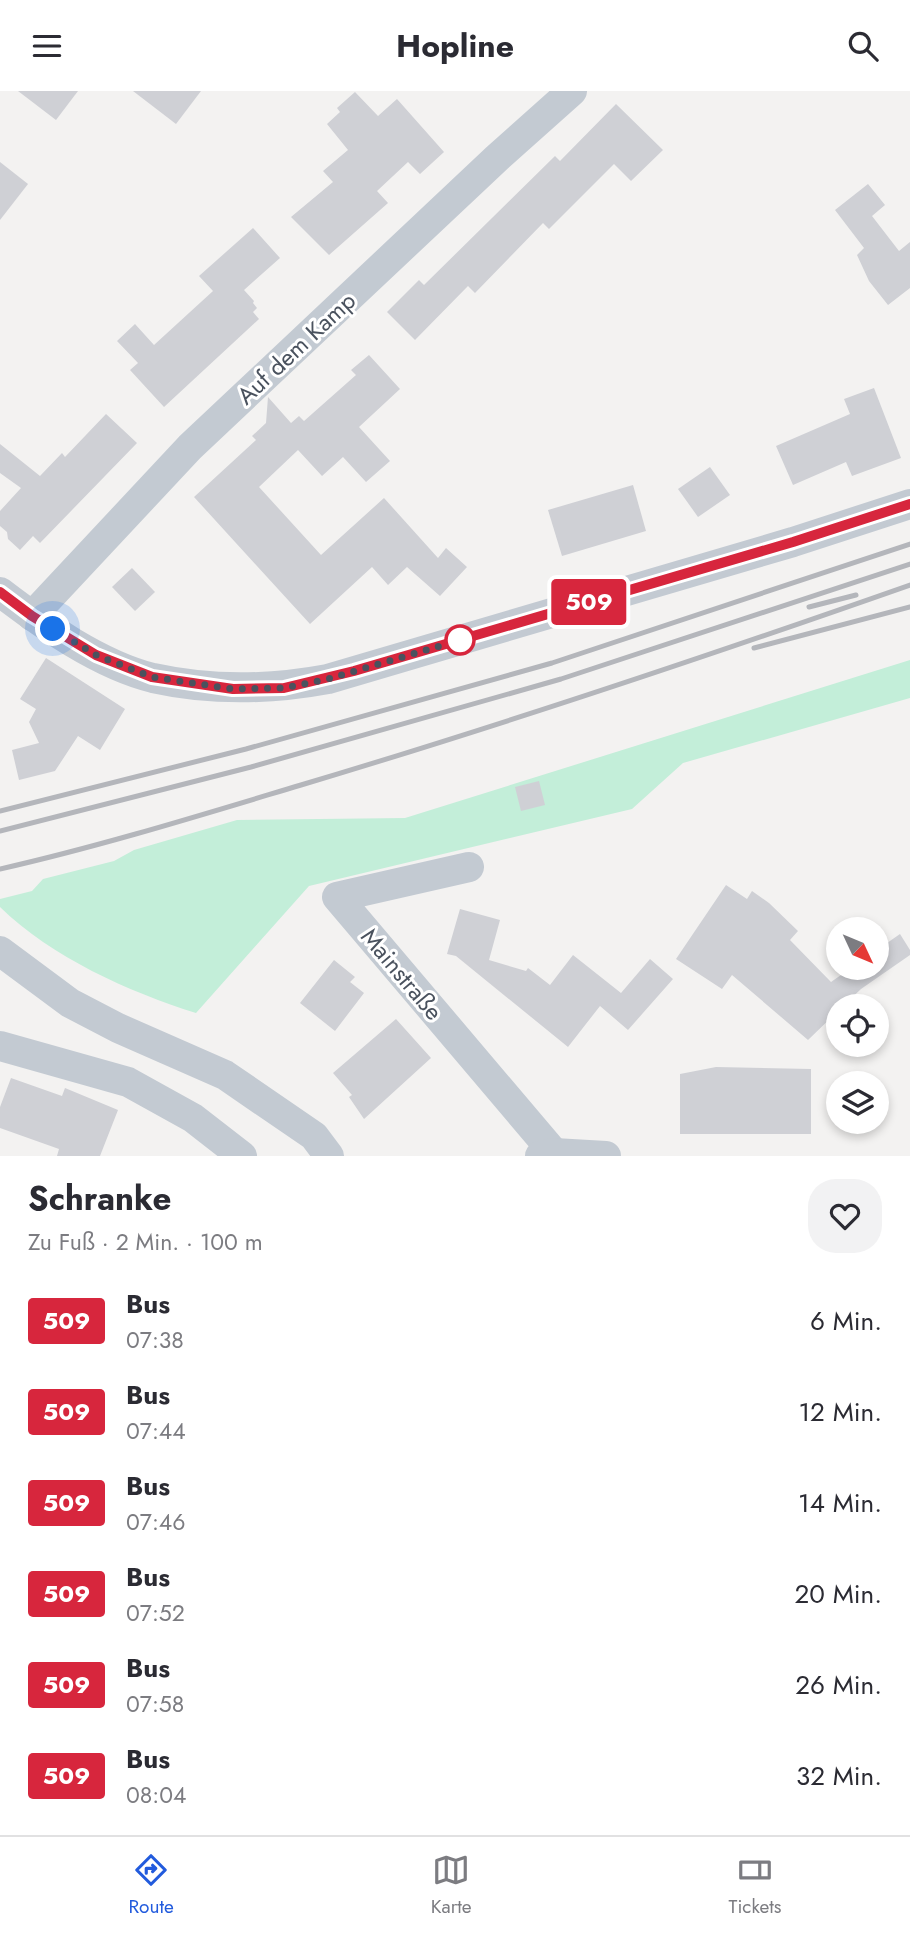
<!DOCTYPE html>
<html lang="de">
<head>
<meta charset="utf-8">
<style>
	body { margin:0; font-family:Jost,sans-serif; background:#f2f2f3; color:#2b2b33; height:100vh; display:flex; flex-direction:column; font-size:26px; white-space:nowrap }
	* { box-sizing:border-box; margin:0 }
	p { font-size:23px; color:#7c7c81 }
	.icon { flex:none; width:38px; height:38px; fill:none; stroke:currentColor; stroke-width:2; stroke-linecap:round; stroke-linejoin:round }
	.map { position:relative; height:1065px; overflow:hidden }
	.side { display:flex; flex-direction:column; background:#fff; flex:1 }
	.side>* { flex:none }
	.badge { padding:0 14px; border-radius:5px; font-size:24px; line-height:46px }
	.needle { width:46px; rotate:134deg }
	.controls { position:absolute; left:826px; top:826px; display:grid; gap:14px }
	.controls a { display:grid; place-items:center; width:63px; height:63px; border-radius:50%; background:#fff; box-shadow:0 4px 10px #0003; font-size:35px }
	.you { position:absolute; width:35px; height:35px; margin:-18px; border:5px solid #fff; border-radius:50%; background:#1a73e8; box-shadow:0 0 0 10px #1a73e833 }
	.map>.badge { position:absolute; translate:-50% -50%; box-shadow:0 0 0 4px #fff }
	.round { display:grid; place-items:center; flex:none; width:74px; height:74px; border-radius:28px; background:#f2f2f3 }
	.head { display:flex; align-items:center; justify-content:space-between; height:119px; padding:0 28px }
	h1 { font-size:33px; font-weight:700; line-height:52px }
	ul { padding:0; list-style:none }
	li { display:flex; align-items:center; gap:21px; height:91px; padding:0 28px }
	li div { flex:1 }
	li b { display:block; font-size:26px }
	li em { font-style:normal }
	li .badge { min-width:77px; font-weight:700; text-align:center }
	header { display:flex; justify-content:space-between; align-items:center; height:91px; padding:0 28px; background:#fff; font-size:32px; font-weight:700 }
	.tab-bar { display:flex; justify-content:space-around; align-items:center; height:98px; border-top:2px solid #e1e1e2; background:#fff; font-size:19px; color:#7c7c81 }
	.tab-bar a { display:grid; justify-items:center; gap:4px }
	.tab-bar .active { color:#225bdd }
	.map>svg:first-child { display:block }
	.green { fill:#c3eed9 }
	.building { fill:#cfd0d5 }
	.lines { fill:none; stroke-linecap:round; stroke-linejoin:round }
	.minor { stroke:#c3cad2; stroke-width:30 }
	.rail { stroke:#b4b6bb; stroke-width:5 }
	.line-casing { stroke:#fff; stroke-width:16 }
	.line { stroke:#d7263d; stroke-width:10 }
	.walk { stroke:#4a525e; stroke-width:7; stroke-dasharray:0 12.6 }
	.stop-dot { fill:#fff; stroke:#d7263d; stroke-width:3.5 }
	.labels { text-anchor:middle; dominant-baseline:central; stroke-width:6; stroke-linejoin:round; paint-order:stroke }
	.street-label { font-size:24px; fill:#4a525e; stroke:#fff }
</style>
</head>
<body>
<header><svg class="icon" aria-label="menu" viewBox="0 0 24 24"><path d="M4 6h16M4 12h16M4 18h16"/></svg>Hopline<svg class="icon" aria-label="search" viewBox="0 0 24 24"><circle cx="10" cy="10" r="6"/><path d="M15 15l6 6"/></svg></header>
<div class="map">
<svg width="910" height="1065" viewBox="0 0 910 1065">
	<rect width="100%" height="100%" fill="#f3f2f1"/>
	<path class="green" d="M910,569V607L683,672L632,718L309,795L196,922C129,901 51,866 0,816V808L32,800L43,788L114,770L134,759L237,729L405,727Z"/>
	<g class="building">
		<polygon points="18,0 78,0 56,29"/>
		<polygon points="133,0 201,0 176,33"/>
		<polygon points="355,1 378,25 397,8 444,61 420,83 408,71 377,100 388,112 329,164 291,126 333,91 323,80 348,59 327,33 340,21 337,17"/>
		<polygon points="616,13 663,59 631,90 614,73 549,138 543,132 475,202 468,195 415,249 387,221 419,189 424,194 555,65 560,70"/>
		<polygon points="0,71 28,93 0,129"/>
		<polygon points="868,93 885,114 872,125 899,160 910,151 910,197 888,214 869,190 857,164 864,157 835,119"/>
		<polygon points="253,137 280,167 244,199 254,210 253,212 257,217 253,221 259,228 164,316 130,279 138,272 117,250 135,233 154,254 213,200 199,185"/>
		<polygon points="369,264 400,298 359,336 390,370 366,391 343,366 322,385 298,359 259,396 321,464 384,407 438,467 446,457 467,476 440,505 407,476 388,494 372,476 310,533 194,406 256,349 252,345 266,332 268,306 291,332 299,325 304,330 356,284 351,279"/>
		<polygon points="874,297 901,367 852,385 846,371 793,394 776,355 850,323 844,308"/>
		<polygon points="106,323 137,352 40,452 33,445 20,459 8,448 7,441 0,435 0,420 21,397 0,382 0,353 40,385 62,362 65,366"/>
		<polygon points="710,376 730,404 698,426 678,398"/>
		<polygon points="633,394 646,440 562,465 548,419"/>
		<polygon points="132,477 155,501 135,520 112,496"/>
		<polygon points="46,567 125,618 100,659 78,645 55,680 19,689 12,659 39,652 29,631 36,618 20,608"/>
		<polygon points="539,690 545,714 521,720 515,696"/>
		<polygon points="726,794 747,808 752,800 769,812 798,840 790,849 831,891 851,877 877,877 877,859 900,843 910,859 910,864 861,898 843,915 838,915 838,920 808,949 732,884 722,898 676,868"/>
		<polygon points="460,818 500,829 489,869 526,880 528,877 550,894 573,864 621,902 650,868 673,888 628,939 600,915 568,956 456,865 447,863"/>
		<polygon points="334,869 355,886 350,891 364,902 335,940 300,912"/>
		<polygon points="396,928 431,967 364,1028 349,1006 352,1004 333,982"/>
		<polygon points="716,976 811,978 811,1043 680,1043 680,983"/>
		<polygon points="11,987 62,1005 65,997 118,1019 100,1065 57,1065 59,1058 0,1037 0,1016"/>
	</g>
	<g class="lines">
		<g class="minor">
			<path d="M0,501C43,534 100,574 153,587C212,600 269,599 328,588L793,451L910,413"/>
			<polyline points="32,525 190,356 497,67 572,0"/>
			<polyline points="469,776 337,806 554,1062"/>
			<polyline points="0,860 70,912 118,937 225,984 314,1045 329,1065"/>
			<polyline points="0,955 128,991 193,1027 242,1065"/>
			<polyline points="540,1065 554,1062 606,1065"/>
		</g>
		<g class="rail">
			<polyline points="809,516 856,504"/>
			<polyline points="754,557 910,516"/>
			<polyline points="0,720 246,658 552,572 910,453"/>
			<polyline points="0,740 251,676 561,588 910,473"/>
			<path d="M0,778C101,755 201,724 301,694C505,633 708,565 910,494"/>
		</g>
	</g>
	<g class="lines">
		<defs>
			<polyline id="line" points="0,501 32,525 96,564 152,586 233,598 284,597 354,580 793,451 910,413"/>
		</defs>
		<use href="#line" class="line-casing"/>
		<use href="#line" class="line"/>
		<polyline class="walk" points="53,538 96,564 152,586 233,598 284,597 328,588 460,549"/>
	</g>
	<circle class="stop-dot" cx="460" cy="549" r="14"/>
	<g class="labels">
		<g class="street-label">
			<text transform="translate(296 257) rotate(-43)">Auf dem Kamp</text>
			<text transform="translate(402 883) rotate(50)">Mainstraße</text>
		</g>
	</g>
</svg>
<div class="controls">
<a><svg class="needle" viewBox="-14 -14 28 28"><path d="M0-13l5 13h-10z" fill="#e53935"/><path d="M0 13l5-13h-10z" fill="#7c7c81"/></svg></a>
<a><svg class="icon" aria-label="locate" viewBox="0 0 24 24"><circle cx="12" cy="12" r="6"/><path d="M12 2v4M12 18v4M2 12h4M18 12h4"/></svg></a>
<a><svg class="icon" aria-label="layers" viewBox="0 0 24 24"><path d="M12 4l9 5-9 5-9-5zM3 14l9 5 9-5"/></svg></a>
</div>
<div class="you" style="left:53px;top:538px"></div>
<b class="badge" style="left:589px;top:511px;background:#d7263d;color:#fff">509</b>
</div>
<section class="side">
<div class="head"><div><h1>Schranke</h1><p>Zu Fuß · 2 Min. · 100 m</p></div><a class="round"><svg class="icon" aria-label="heart" viewBox="0 0 24 24"><path d="M12 20l-8-8c-3-5 5-10 8-4 3-6 11-1 8 4z"/></svg></a></div>
<ul>
<li><span class="badge" style="background:#d7263d;color:#fff">509</span><div><b>Bus</b><p>07:38</p></div><em>6 Min.</em></li>
<li><span class="badge" style="background:#d7263d;color:#fff">509</span><div><b>Bus</b><p>07:44</p></div><em>12 Min.</em></li>
<li><span class="badge" style="background:#d7263d;color:#fff">509</span><div><b>Bus</b><p>07:46</p></div><em>14 Min.</em></li>
<li><span class="badge" style="background:#d7263d;color:#fff">509</span><div><b>Bus</b><p>07:52</p></div><em>20 Min.</em></li>
<li><span class="badge" style="background:#d7263d;color:#fff">509</span><div><b>Bus</b><p>07:58</p></div><em>26 Min.</em></li>
<li><span class="badge" style="background:#d7263d;color:#fff">509</span><div><b>Bus</b><p>08:04</p></div><em>32 Min.</em></li>
</ul>
</section>
<nav class="tab-bar">
<a class="active"><svg class="icon" aria-label="directions" viewBox="0 0 24 24"><path d="M12 3l9 9-9 9-9-9zM9 14v-3h6M13 9l2 2-2 2"/></svg>Route</a>
<a><svg class="icon" aria-label="map" viewBox="0 0 24 24"><path d="M3 6l6-2 6 2 6-2v14l-6 2-6-2-6 2zM9 4v14M15 6v14"/></svg>Karte</a>
<a><svg class="icon" aria-label="tickets" viewBox="0 0 24 24"><path d="M3 7h18v10H3zM15 7v10"/></svg>Tickets</a>
</nav>
</body>
</html>
